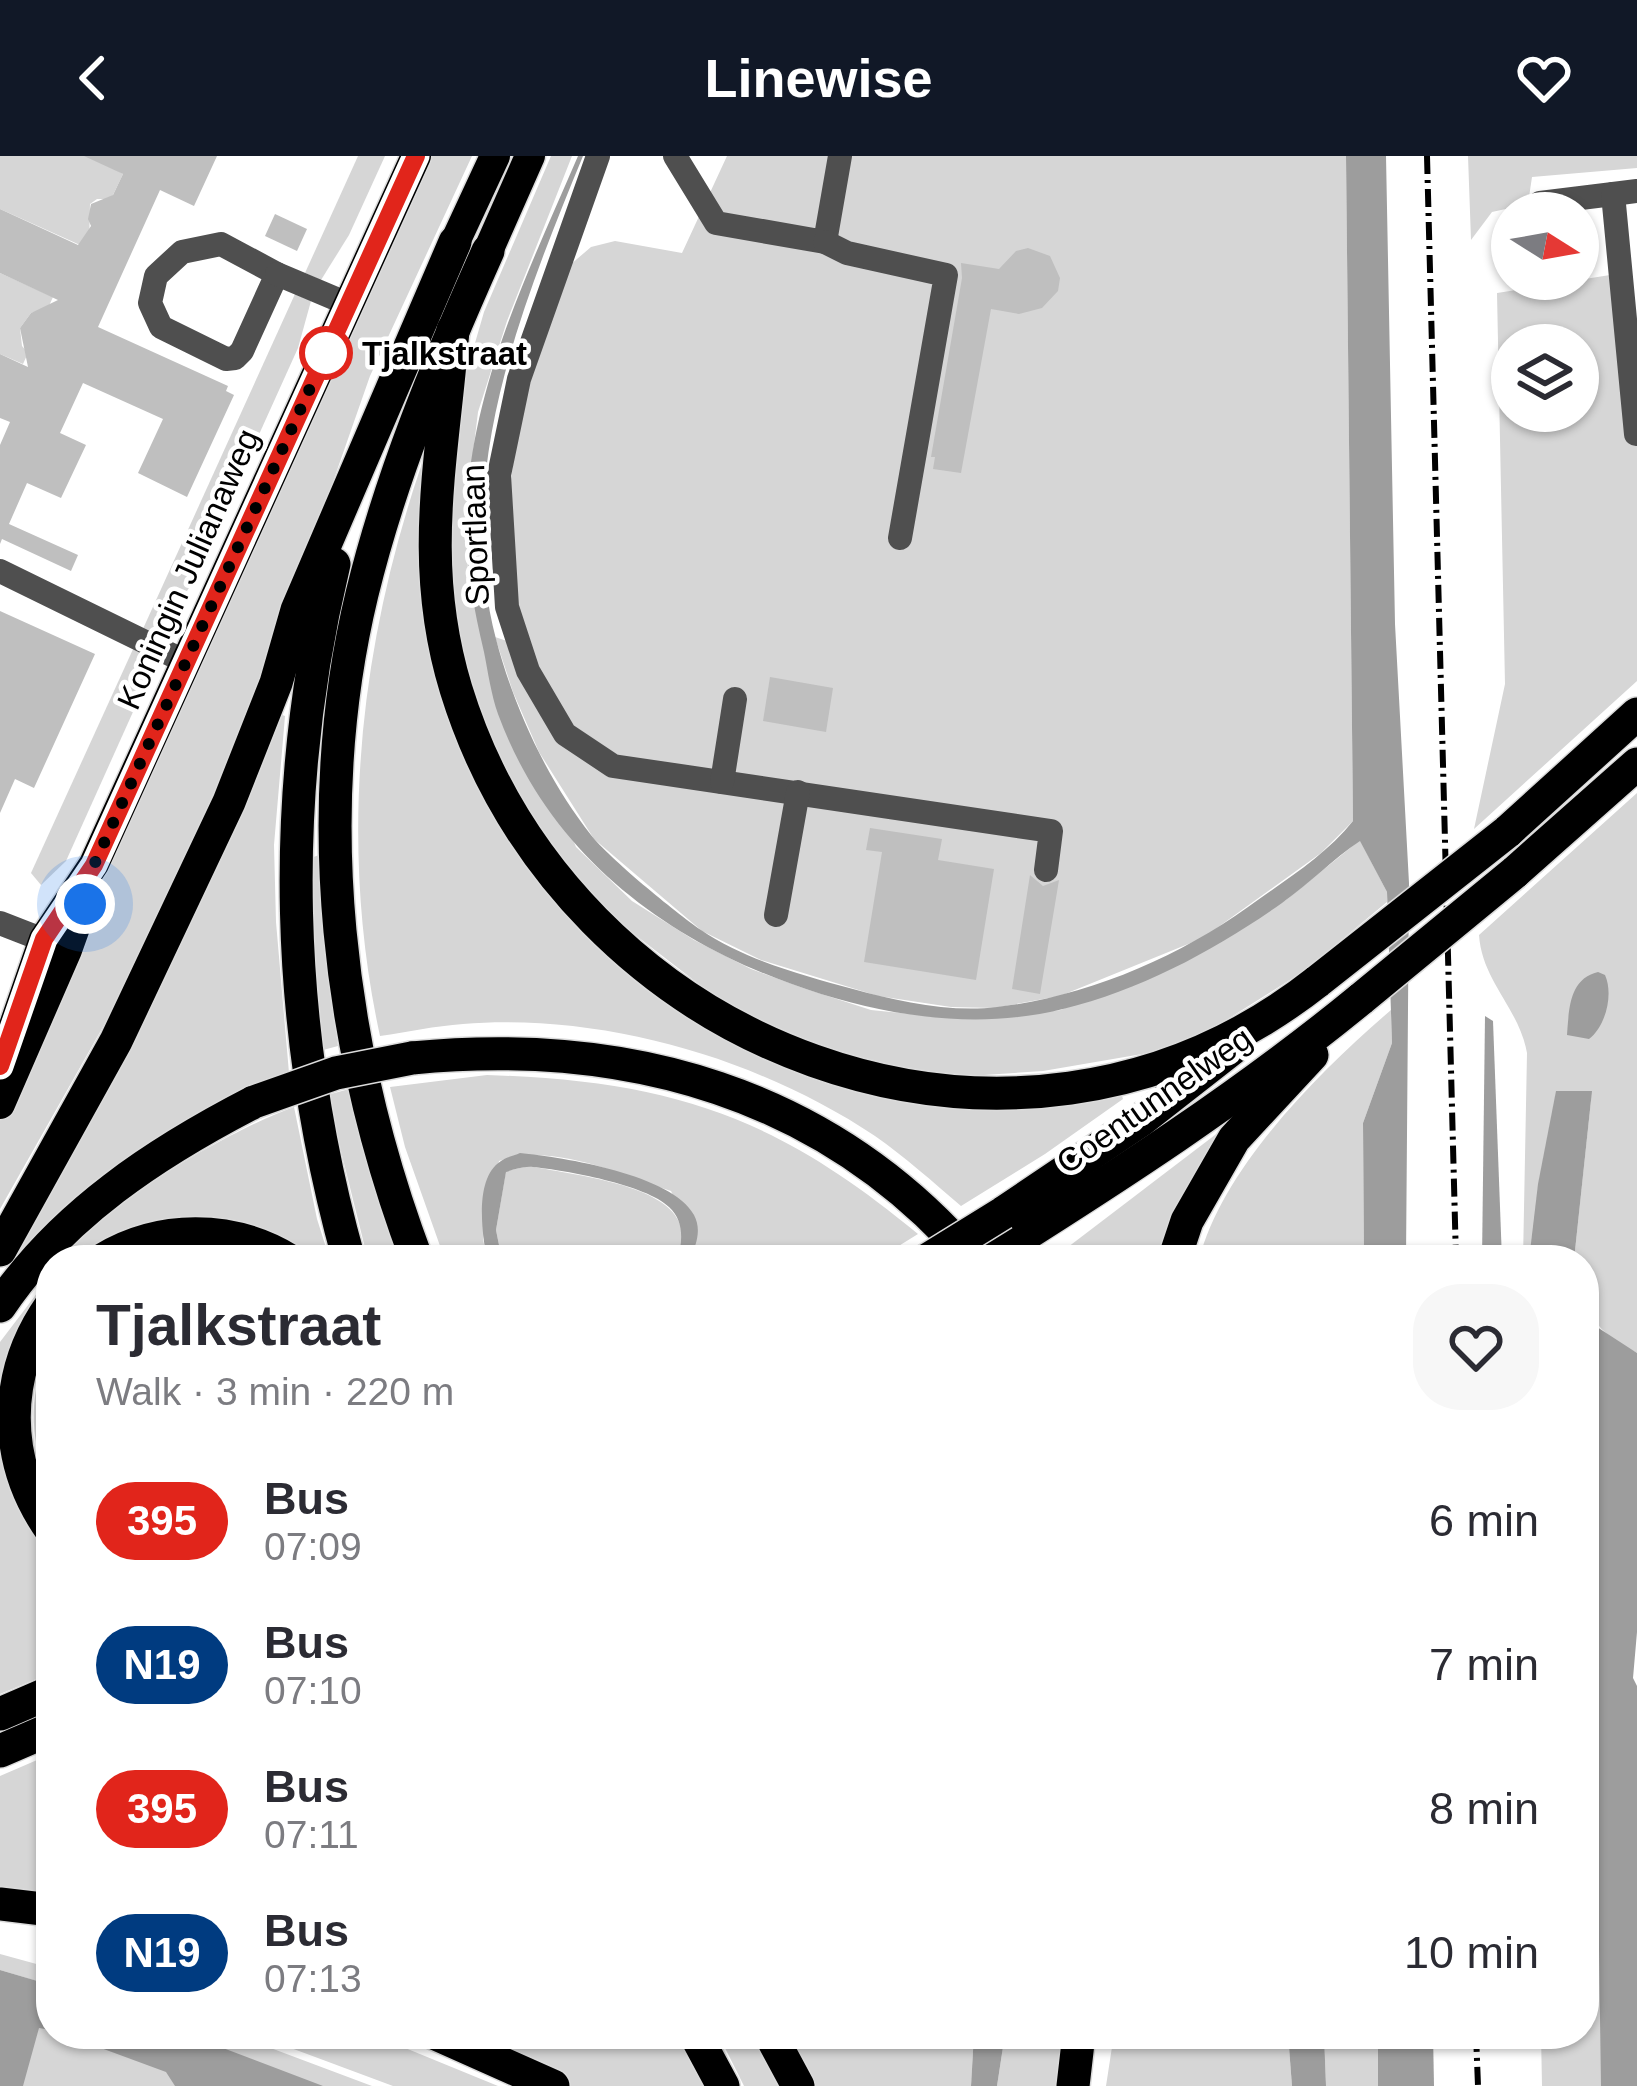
<!DOCTYPE html>
<html lang="en">
<head>
<meta charset="utf-8">
<style>
	body { margin:0; font-family:Helvetica,sans-serif; background:#f7f7f7; color:#2b2b33; height:100vh; display:flex; flex-direction:column; font-size:45px; white-space:nowrap }
	* { box-sizing:border-box; margin:0 }
	p { font-size:39px; color:#7c7c81 }
	.icon { flex:none; width:66px; height:66px; fill:none; stroke:currentColor; stroke-width:2; stroke-linecap:round; stroke-linejoin:round }
	.map { position:relative; flex:1; overflow:hidden }
	.panel { position:absolute; left:36px; top:1089px; width:1563px; height:804px; display:flex; flex-direction:column; background:#fff; border-radius:48px; box-shadow:0 3px 9px #0004 }
	.panel>* { flex:none }
	.badge { padding:0 24px; border-radius:39px; font-size:42px; line-height:78px }
	.needle { width:78px; rotate:101deg }
	.controls { position:absolute; left:1491px; top:36px; display:grid; gap:24px }
	.controls a { display:grid; place-items:center; width:108px; height:108px; border-radius:50%; background:#fff; box-shadow:0 3px 9px #0004; font-size:60px }
	.you { position:absolute; width:60px; height:60px; margin:-30px; border:9px solid #fff; border-radius:50%; background:#1a73e8; box-shadow:0 0 0 18px #1a73e833 }
	.map>.badge { position:absolute; translate:-50% -50%; box-shadow:0 0 0 6px #fff }
	.round { display:grid; place-items:center; flex:none; width:126px; height:126px; border-radius:48px; background:#f7f7f7 }
	.headline { display:flex; align-items:center; justify-content:space-between; height:204px; padding:0 60px }
	h1 { font-size:57px; font-weight:700; line-height:90px }
	ul { padding:0; list-style:none }
	li { display:flex; align-items:center; gap:36px; height:144px; padding:0 60px }
	li div { flex:1 }
	li b { display:block; font-size:45px }
	li em { font-style:normal }
	li .badge { min-width:132px; font-weight:700; text-align:center }
	header { display:flex; justify-content:space-between; align-items:center; height:156px; padding:0 60px; background:#111827; color:#fff; font-size:54px; font-weight:700 }
	.map>svg:first-child { display:block }
	.green { fill:#d6d6d6; fill-rule:evenodd }
	.water { fill:#9d9d9d }
	.building { fill:#bfbfbf }
	.lines { fill:none; stroke-linecap:round; stroke-linejoin:round }
	.major-casing { stroke:#dbdbdb; stroke-width:33 }
	.highway-casing { stroke:#dbdbdb; stroke-width:36 }
	.minor { stroke:#4f4f4f; stroke-width:24 }
	.major { stroke:#000; stroke-width:30 }
	.highway { stroke:#000; stroke-width:33 }
	.rail { stroke:#000; stroke-width:6; stroke-dasharray:18 6 3 6; stroke-linecap:butt }
	.highway-bridge-casing { stroke:#dbdbdb; stroke-width:36; stroke-linecap:butt }
	.highway-bridge { stroke:#000; stroke-width:33 }
	.line-casing { stroke:#fff; stroke-width:27 }
	.line { stroke:#e1251b; stroke-width:18 }
	.walk { stroke:#000; stroke-width:12; stroke-dasharray:0 21.6 }
	.stop-dot { fill:#fff; stroke:#e1251b; stroke-width:6 }
	.labels { text-anchor:middle; dominant-baseline:central; stroke-width:9; stroke-linejoin:round; paint-order:stroke }
	.stop-label { font-size:33px; font-weight:bold; fill:#000; stroke:#fff; text-anchor:start }
	.street-label { font-size:33px; fill:#000; stroke:#fff }
</style>
</head>
<body>
<header><svg class="icon" aria-label="back" viewBox="0 0 24 24"><path d="M15 5l-7 7 7 7"/></svg>Linewise<svg class="icon" aria-label="heart" viewBox="0 0 24 24"><path d="M12 20l-8-8c-3-5 5-10 8-4 3-6 11-1 8 4z"/></svg></header>
<div class="map">
<svg width="1637" height="1930" viewBox="0 0 1637 1930">
	<rect width="100%" height="100%" fill="#fff"/>
	<g class="green">
		<polygon points="0,0 92,0 123,18 111,43 97,43 90,48 89,93 0,53"/>
		<polygon points="358,0 385,0 349,79 321,124 305,117"/>
		<polygon points="428,0 472,0 370,220 265,520 203,677 117,846 0,1053 0,954"/>
		<polygon points="551,0 572,0 507,165 478,256 467,346 468,429 576,691 632,745 694,784 751,813 806,833 871,854 950,862 993,862 1061,854 1286,744 1360,684 1387,736 1387,746 1304,815 1196,883 1148,897 1043,915 969,920 923,918 805,887 722,846 612,761 547,686 485,584 447,436 457,249 484,156"/>
		<polygon points="727,0 1346,0 1353,665 1321,697 1203,782 1060,840 994,852 951,851 878,840 761,804 702,775 594,683 539,596 513,536 495,481 507,485 520,471 508,345 522,244 563,115 591,91 615,85 682,97"/>
		<polygon points="1468,0 1637,0 1637,12 1532,21 1528,48 1492,56 1471,84"/>
		<polygon points="0,117 53,141 48,152 31,157 20,172 22,190 28,197 23,208 0,198"/>
		<path d="M1610,119L1637,271V525L1474,673L1505,528L1497,137ZM1512,189H1578V255H1512Z"/>
		<polygon points="295,138 311,145 298,192 192,427 157,483 142,475"/>
		<path d="M433,277L422,405L518,692L554,740L592,781L668,846L700,867L812,918L1031,949L1122,940L1123,943L1045,998L961,1050C933,1026 905,1001 875,980C758,902 603,857 463,868C435,870 408,876 380,880C336,678 361,470 433,277Z"/>
		<polygon points="134,491 150,498 137,547 66,705 41,729 31,717"/>
		<polygon points="277,557 285,560 274,689 276,766 289,917 0,1123 121,904"/>
		<path d="M1637,637V1197C1590,1173 1584,1155 1584,1104H1574L1591,944L1531,1089L1529,1104H1523L1527,897C1519,852 1482,825 1479,779Z"/>
		<polygon points="319,699 325,800 338,890 323,894 314,836 311,702"/>
		<path d="M1391,854L1392,887L1363,967L1364,1104H1199C1222,1012 1320,915 1391,854Z"/>
		<path d="M487,919C671,925 776,960 918,1078L876,1104H690L696,1090L671,1035C620,1018 552,986 499,1005L483,1083L487,1104H445L405,991L390,931Z"/>
		<polygon points="353,932 409,1104 368,1104 327,939"/>
		<path d="M294,951L317,1063L330,1104H301L275,1083L62,1104C106,1046 226,976 294,951Z"/>
		<polygon points="1236,963 1162,1104 1051,1104"/>
		<path d="M529,1010C567,1018 663,1027 679,1066C685,1078 681,1091 678,1104H502L496,1074L506,1015Z"/>
		<polygon points="51,1119 51,1138 11,1223 51,1382 51,1517 0,1538 0,1186"/>
		<path d="M51,1185V1328C26,1282 30,1232 51,1185Z"/>
		<polygon points="51,1598 51,1739 0,1732 0,1620"/>
		<path d="M1584,1712C1609,1770 1604,1867 1601,1930H1542L1541,1878H1584Z"/>
		<polygon points="0,1798 51,1812 51,1878 233,1878 372,1930 0,1930 0,1819 47,1828 0,1814"/>
		<polygon points="253,1878 371,1878 498,1930 393,1930"/>
		<polygon points="457,1878 678,1878 705,1930 570,1930"/>
		<polygon points="718,1878 754,1878 783,1930 744,1930"/>
		<polygon points="787,1878 974,1878 971,1930 815,1930"/>
		<polygon points="1005,1878 1072,1878 1066,1930 997,1930"/>
		<polygon points="1114,1878 1288,1878 1292,1930 1106,1930"/>
		<polygon points="1324,1878 1378,1878 1378,1930 1326,1930"/>
	</g>
	<g class="water">
		<path d="M578,0H583C521,151 453,318 496,483C514,552 547,623 591,679C609,702 675,756 701,774C745,804 802,819 853,833C897,845 951,857 997,851C1085,841 1177,802 1248,751C1284,725 1325,700 1353,665L1346,0H1386L1395,468L1409,727L1406,1104H1364L1363,967L1392,887L1387,736L1360,685C1333,703 1309,728 1282,747C1215,794 1143,833 1063,853C984,873 898,862 821,838C677,793 552,705 498,558C491,538 488,516 484,496C472,445 463,396 467,343C476,220 530,112 578,0Z"/>
		<path d="M1598,816L1605,819C1614,839 1605,871 1589,883L1567,879C1569,853 1569,823 1598,816Z"/>
		<polygon points="1485,860 1493,865 1502,1104 1482,1104"/>
		<polygon points="1556,935 1592,935 1574,1104 1529,1104 1538,1028"/>
		<path d="M520,997C563,1001 673,1019 694,1059C702,1074 696,1089 690,1104H678C682,1085 685,1066 669,1051C647,1029 565,1014 533,1011C524,1010 515,1013 506,1016L496,1074L502,1104H487C482,1077 474,1022 501,1005C506,1001 514,1000 520,997Z"/>
		<polygon points="1584,1146 1597,1171 1637,1197 1637,1476 1633,1522 1637,1530 1637,1930 1601,1930 1599,1793 1595,1749 1584,1712 1584,1608 1589,1582 1584,1526 1584,1395 1590,1370 1584,1298"/>
		<polygon points="0,1814 51,1829 51,1874 39,1872 23,1930 0,1930"/>
		<polygon points="63,1878 186,1878 323,1930 175,1930 166,1916"/>
		<polygon points="974,1878 1005,1878 997,1930 971,1930"/>
		<polygon points="1288,1878 1324,1878 1326,1930 1292,1930"/>
		<polygon points="1378,1878 1433,1878 1434,1930 1378,1930"/>
	</g>
	<g class="building">
		<polygon points="84,0 217,0 194,50 160,34 98,171 228,230 226,235 234,239 187,341 138,317 163,263 83,227 60,277 86,289 61,342 27,327 9,368 78,399 71,415 2,383 0,388 0,289 10,266 0,262 0,198 28,211 20,172 31,157 58,144 0,117 0,53 78,89 91,70 88,63 91,48 113,39 123,18"/>
		<polygon points="275,58 307,73 297,95 265,80"/>
		<polygon points="1028,92 1050,100 1060,122 1058,135 1042,152 1019,158 991,153 961,317 933,313 935,301 931,301 962,122 961,107 999,113 1016,95"/>
		<polygon points="0,455 95,498 34,632 15,623 0,657"/>
		<polygon points="770,521 833,532 826,576 763,565"/>
		<polygon points="870,672 942,683 938,704 994,713 976,824 864,806 882,696 866,694"/>
		<polygon points="1030,719 1043,730 1059,724 1040,838 1012,833"/>
	</g>
	<g class="lines">
		<defs>
			<g id="major">
				<polyline points="455,86 495,0"/>
				<polyline points="488,95 530,0"/>
				<polyline points="0,910 44,783 94,708 416,0"/>
				<polyline points="0,948 67,794 87,738"/>
			</g>
			<g id="highway">
				<path d="M453,174C443,302 417,405 456,533C567,893 1012,1067 1318,825"/>
				<path d="M334,408C278,640 285,875 349,1104"/>
				<polyline points="1507,676 1637,558"/>
				<polyline points="1514,717 1637,608"/>
				<path d="M412,902C627,881 827,936 972,1104"/>
				<polyline points="1003,1057 1141,964 1233,892"/>
				<polyline points="0,1094 116,885 229,646 276,527 297,454 455,86"/>
				<path d="M102,1104C159,1069 232,1069 289,1104"/>
				<path d="M417,1104C338,895 309,658 362,438C391,319 438,207 488,95"/>
				<path d="M985,1104C1114,1023 1244,939 1362,842"/>
				<polyline points="1174,1104 1187,1065 1234,983 1312,899"/>
				<path d="M51,1149C2,1218 2,1305 51,1374"/>
				<path d="M0,1150C62,1058 157,996 254,946"/>
				<polyline points="0,1558 51,1536"/>
				<polyline points="0,1595 51,1573"/>
				<polyline points="0,1748 51,1754"/>
				<polyline points="436,1878 553,1930"/>
				<polyline points="695,1878 723,1930"/>
				<polyline points="770,1878 798,1930"/>
				<polyline points="1073,1930 1079,1878"/>
			</g>
		</defs>
		<use href="#major" class="major-casing"/>
		<use href="#highway" class="highway-casing"/>
		<g class="minor">
			<polyline points="598,0 519,223 499,319 507,451 528,515 565,578 613,610 1051,675 1046,714"/>
			<polyline points="675,0 716,67 825,86 840,0"/>
			<polyline points="1540,47 1613,38"/>
			<polyline points="825,86 847,97 946,119 900,382"/>
			<polygon points="221,88 277,118 242,195 235,202 226,203 161,171 150,147 156,120 182,96"/>
			<polyline points="277,118 348,148"/>
			<polyline points="1636,278 1613,38 1637,35"/>
			<polyline points="0,415 186,506"/>
			<polyline points="722,626 735,543"/>
			<polyline points="776,759 798,636"/>
			<polyline points="0,767 59,790"/>
		</g>
		<use href="#major" class="major"/>
		<use href="#highway" class="highway"/>
		<g class="rail">
			<polyline points="1427,0 1456,1104"/>
			<polyline points="1476,1878 1478,1930"/>
		</g>
		<defs>
			<g id="highway-bridge">
				<polyline points="1318,825 1507,676"/>
				<polyline points="1362,842 1514,717"/>
				<polyline points="254,946 336,917 412,902"/>
				<polyline points="927,1104 1003,1057"/>
			</g>
		</defs>
		<use href="#highway-bridge" class="highway-bridge-casing"/>
		<use href="#highway-bridge" class="highway-bridge"/>
	</g>
	<g class="lines">
		<defs>
			<polyline id="line" points="0,910 44,783 94,709 416,0"/>
		</defs>
		<use href="#line" class="line-casing"/>
		<use href="#line" class="line"/>
		<polyline class="walk" points="85,748 94,709 330,188 326,197"/>
	</g>
	<circle class="stop-dot" cx="326" cy="197" r="24"/>
	<g class="labels">
		<g class="stop-label">
			<text x="362" y="197">Tjalkstraat</text>
		</g>
		<g class="street-label">
			<text transform="translate(475 379) rotate(-92)">Sportlaan</text>
			<text transform="translate(188 413) rotate(-66)">Koningin Julianaweg</text>
			<text transform="translate(1154 944) rotate(-35)">Coentunnelweg</text>
		</g>
	</g>
</svg>
<div class="controls">
<a><svg class="needle" viewBox="-14 -14 28 28"><path d="M0-13l5 13h-10z" fill="#e53935"/><path d="M0 13l5-13h-10z" fill="#7c7c81"/></svg></a>
<a><svg class="icon" aria-label="layers" viewBox="0 0 24 24"><path d="M12 4l9 5-9 5-9-5zM3 14l9 5 9-5"/></svg></a>
</div>
<div class="you" style="left:85px;top:748px"></div>
<section class="panel">
<div class="headline"><div><h1>Tjalkstraat</h1><p>Walk · 3 min · 220 m</p></div><a class="round"><svg class="icon" aria-label="heart" viewBox="0 0 24 24"><path d="M12 20l-8-8c-3-5 5-10 8-4 3-6 11-1 8 4z"/></svg></a></div>
<ul>
<li><span class="badge" style="background:#e1251b;color:#fff">395</span><div><b>Bus</b><p>07:09</p></div><em>6 min</em></li>
<li><span class="badge" style="background:#003b80;color:#fff">N19</span><div><b>Bus</b><p>07:10</p></div><em>7 min</em></li>
<li><span class="badge" style="background:#e1251b;color:#fff">395</span><div><b>Bus</b><p>07:11</p></div><em>8 min</em></li>
<li><span class="badge" style="background:#003b80;color:#fff">N19</span><div><b>Bus</b><p>07:13</p></div><em>10 min</em></li>
</ul>
</section>
</div>
</body>
</html>
